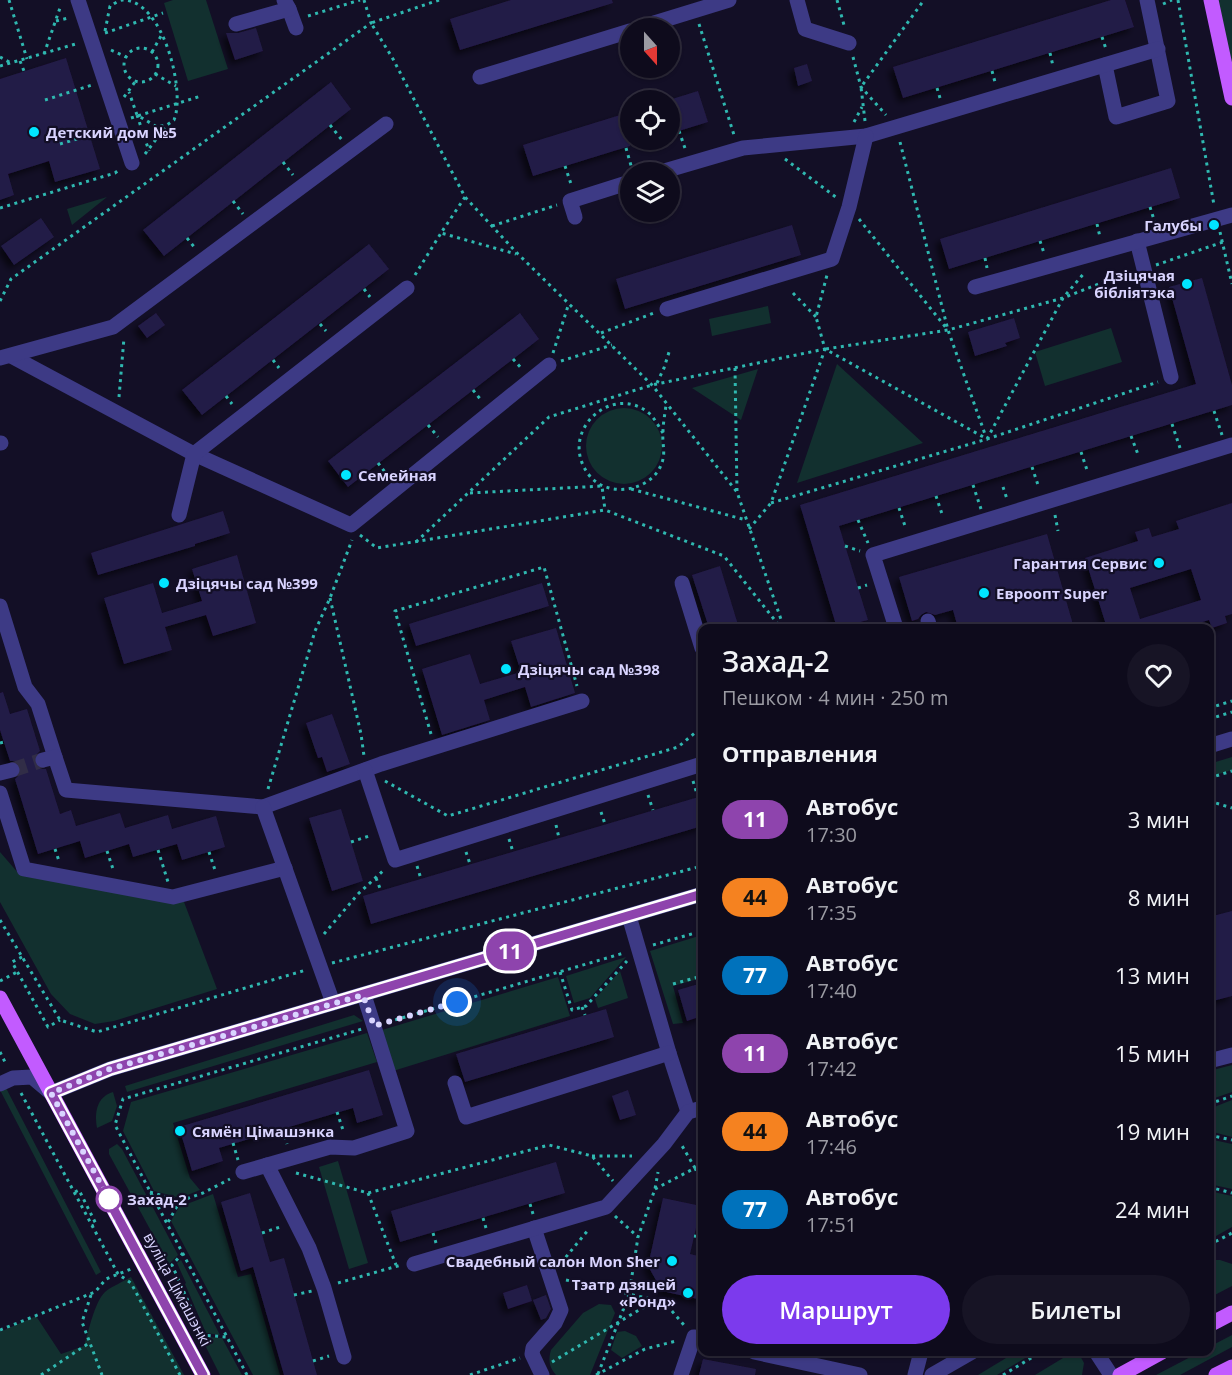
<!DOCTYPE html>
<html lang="ru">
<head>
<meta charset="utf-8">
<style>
	body { margin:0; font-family:"Open Sans",sans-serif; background:#171425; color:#f1f3f6; height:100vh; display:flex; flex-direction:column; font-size:22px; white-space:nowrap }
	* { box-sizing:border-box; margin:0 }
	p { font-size:20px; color:#9b9ba3 }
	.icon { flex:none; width:33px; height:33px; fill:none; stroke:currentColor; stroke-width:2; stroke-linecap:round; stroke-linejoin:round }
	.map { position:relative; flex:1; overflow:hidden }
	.side { position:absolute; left:698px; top:624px; width:516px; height:732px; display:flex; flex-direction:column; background:#0e0b1c; border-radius:12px; box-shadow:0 2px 4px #0004,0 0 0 2px #2e2b3b }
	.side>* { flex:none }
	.badge { padding:0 12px; border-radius:20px; font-size:21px; line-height:39px }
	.needle { width:39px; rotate:159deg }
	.controls { position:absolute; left:620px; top:18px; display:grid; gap:12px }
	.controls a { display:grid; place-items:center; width:60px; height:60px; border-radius:50%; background:#0e0b1c; box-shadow:0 2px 4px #0004,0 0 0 2px #2e2b3b; font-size:30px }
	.you { position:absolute; width:30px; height:30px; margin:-15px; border:4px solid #fff; border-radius:50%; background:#1a73e8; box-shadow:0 0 0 9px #1a73e833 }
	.map>.badge { position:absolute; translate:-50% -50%; box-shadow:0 0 0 3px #fff }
	h2 { padding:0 24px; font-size:22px; line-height:54px }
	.round { display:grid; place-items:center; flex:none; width:63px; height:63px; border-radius:32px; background:#171425 }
	.head { display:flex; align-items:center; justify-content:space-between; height:102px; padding:0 24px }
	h1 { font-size:28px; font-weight:600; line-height:45px }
	.button { display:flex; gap:12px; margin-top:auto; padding:12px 24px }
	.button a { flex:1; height:69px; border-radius:36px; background:#7c3aed; color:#fff; font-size:24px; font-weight:600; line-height:69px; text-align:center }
	.button a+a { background:#171425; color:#f1f3f6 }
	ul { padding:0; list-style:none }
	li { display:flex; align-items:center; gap:18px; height:78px; padding:0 24px }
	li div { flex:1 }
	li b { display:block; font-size:22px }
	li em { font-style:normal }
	li .badge { min-width:66px; font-weight:700; text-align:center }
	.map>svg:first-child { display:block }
	.green { fill:#12302f }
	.building { fill:#241b47; fill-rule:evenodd; filter:url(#shadow) }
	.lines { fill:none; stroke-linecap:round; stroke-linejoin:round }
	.minor-tunnel { stroke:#312d47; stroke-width:15; stroke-dasharray:15 8; stroke-linecap:butt }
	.path { stroke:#2fb8b0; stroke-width:3; stroke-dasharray:3 4.5; stroke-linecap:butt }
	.minor { stroke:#3d3a85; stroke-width:15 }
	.major { stroke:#c25bff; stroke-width:15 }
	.line-casing { stroke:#fff; stroke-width:14 }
	.line { stroke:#8e44ad; stroke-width:9 }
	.walk { stroke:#d9d4ff; stroke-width:6; stroke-dasharray:0 10.8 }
	.poi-dot { fill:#00e5ff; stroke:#130f26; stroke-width:2 }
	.stop-dot { fill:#fff; stroke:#8e44ad; stroke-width:3 }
	.labels { text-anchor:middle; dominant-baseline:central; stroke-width:4.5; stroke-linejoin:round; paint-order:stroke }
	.poi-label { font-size:15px; font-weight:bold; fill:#d9d4ff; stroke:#130f26; text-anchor:start }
	.stop-label { font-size:15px; font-weight:bold; fill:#d9d4ff; stroke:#130f26; text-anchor:start }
	.street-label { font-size:15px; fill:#d9d4ff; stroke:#130f26 }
</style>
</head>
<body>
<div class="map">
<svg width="1232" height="1375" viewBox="0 0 1232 1375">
	<defs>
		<filter id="shadow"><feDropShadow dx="-4.5" dy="4.5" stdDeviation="3" flood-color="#0009"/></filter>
	</defs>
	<rect width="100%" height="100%" fill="#130f26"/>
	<g class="green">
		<polygon points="173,0 206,0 228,69 188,81 164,3"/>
		<polygon points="1218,0 1232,0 1232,68"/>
		<polygon points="107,197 72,225 67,209"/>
		<polygon points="768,306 771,323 712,336 709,319"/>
		<polygon points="1111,328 1122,362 1045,386 1035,352"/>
		<polygon points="837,364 923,443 797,483"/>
		<polygon points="758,369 741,420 692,388"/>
		<circle cx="624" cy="446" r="38"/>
		<polygon points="1232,757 1232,770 1209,777 1209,764"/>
		<polygon points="0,852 19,874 184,902 217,989 114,1021 95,1024 70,1014 51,994 0,902"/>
		<polygon points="702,935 702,978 673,986 683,1023 673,1024 650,951"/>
		<polygon points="626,957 590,998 574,1003 566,976"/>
		<polygon points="620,971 628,998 598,1008 595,999"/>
		<polygon points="558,977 570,1016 393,1071 382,1030"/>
		<polygon points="354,1015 363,1021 127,1092 125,1086"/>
		<polygon points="367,1033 377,1062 173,1123 190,1178 200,1190 180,1198 154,1191 123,1131 131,1102"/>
		<polygon points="1232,1065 1232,1092 1209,1100 1209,1071"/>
		<polygon points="6,1088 101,1272 96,1275 0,1090"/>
		<path d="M113,1092L117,1106L112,1121L97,1128C94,1112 97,1097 113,1092Z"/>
		<polygon points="1232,1100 1232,1137 1209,1131 1209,1109"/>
		<polygon points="1209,1139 1232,1144 1232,1189 1209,1184"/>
		<polygon points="117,1144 122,1149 178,1255 169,1264 109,1154 109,1149"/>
		<polygon points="338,1161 368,1263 349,1269 319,1167"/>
		<polygon points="1209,1191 1232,1196 1232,1227 1209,1240"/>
		<polygon points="213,1194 238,1277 251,1274 280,1375 253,1375 171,1221 179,1207"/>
		<polygon points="181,1260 220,1335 206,1333 185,1284 186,1283 177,1263"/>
		<polygon points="1213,1260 1220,1260 1232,1264 1232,1286 1209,1298 1209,1263"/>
		<path d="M131,1277L184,1375H0V1332L36,1316L61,1354L84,1346C89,1331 94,1303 105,1292C112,1286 123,1282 131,1277Z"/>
		<path d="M599,1304L611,1305L615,1313L590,1375H556C549,1367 548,1360 551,1350L583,1313Z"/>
		<polygon points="625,1331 636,1336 642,1346 622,1358 611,1350 617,1332"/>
		<polygon points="1232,1335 1232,1347 1180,1375 1156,1375 1200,1352 1209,1352 1209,1347"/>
		<polygon points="207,1337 222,1338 242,1375 220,1375 202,1339"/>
		<polygon points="1016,1352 1035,1352 997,1375 978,1375"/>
		<polygon points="1073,1352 1078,1352 1084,1363 1082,1375 1035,1375"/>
	</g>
	<g class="building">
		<polygon points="511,0 612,0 613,3 460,50 450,19"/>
		<polygon points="1111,0 1125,0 1134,27 903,98 893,67"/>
		<polygon points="256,28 263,51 235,60 226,33 238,33"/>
		<polygon points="66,58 100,169 55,182 49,161 8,174 14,195 0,200 0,79"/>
		<polygon points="807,64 812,81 798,86 794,68"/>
		<polygon points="331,82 351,109 164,256 143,230"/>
		<polygon points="698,91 708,122 669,134 669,100"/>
		<polygon points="630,112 630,146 533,176 523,145"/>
		<polygon points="1171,168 1180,198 949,269 940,239"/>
		<polygon points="41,218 54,237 14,265 1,246"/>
		<polygon points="792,225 801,255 625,309 616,279"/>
		<polygon points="369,244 389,269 202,415 182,390"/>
		<polygon points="1202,278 1232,385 1232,405 839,526 868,620 837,628 800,505 1196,384 1169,287"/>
		<polygon points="156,313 165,325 147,338 138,326"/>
		<polygon points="520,313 539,339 348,487 328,461"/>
		<polygon points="1014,318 1020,338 1005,343 1007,346 975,356 968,332"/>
		<path d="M1232,503V614L1225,616L1227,623L1212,628L1209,620L1183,628H1107L1085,558L1138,541L1135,532L1149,528L1152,537L1179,529L1176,521ZM1191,569L1201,600L1140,619L1130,588Z"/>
		<polygon points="223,511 230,533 195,544 195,546 98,575 91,553"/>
		<polygon points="1047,534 1074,628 958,628 953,610 935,615 926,612 921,615 918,619 912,621 899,577"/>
		<polygon points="237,555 256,623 213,636 206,615 165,627 172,650 124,664 104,598 153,583 162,613 202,601 192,569"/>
		<polygon points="720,566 739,628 709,628 692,575"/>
		<polygon points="542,583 549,606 416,646 409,624"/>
		<polygon points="556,628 575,693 531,707 525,687 484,700 490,720 442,735 422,669 470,654 480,684 521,672 511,641"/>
		<polygon points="3,692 10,714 27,709 40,751 34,757 34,763 40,769 46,769 60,814 71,810 76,826 120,813 125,828 168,815 172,829 216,816 225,847 182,860 177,844 133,857 129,844 85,858 80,841 38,854 15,779 21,773 21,767 15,761 10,761 0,730 0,693"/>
		<polygon points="332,714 350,764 327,772 322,757 318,758 306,723"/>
		<polygon points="702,796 702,826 371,924 363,896"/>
		<polygon points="341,809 363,881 332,891 309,818"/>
		<polygon points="1232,911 1232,996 1209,1002 1209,917"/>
		<polygon points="702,983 702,1016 687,1021 678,990"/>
		<polygon points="606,1009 614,1037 465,1082 456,1054"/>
		<polygon points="369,1070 383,1115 357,1123 353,1108 219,1148 223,1161 192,1171 179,1127"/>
		<polygon points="628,1090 636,1115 620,1120 612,1096"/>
		<polygon points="556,1162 565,1193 400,1242 391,1211"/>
		<polygon points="250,1193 270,1262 284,1258 317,1375 284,1375 253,1267 241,1271 221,1202"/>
		<polygon points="663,1198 701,1206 690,1254 702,1257 702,1300 662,1291 648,1266"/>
		<polygon points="527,1285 532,1301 508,1309 503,1293"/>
		<polygon points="546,1295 551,1309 546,1318 541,1320 533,1300"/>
		<polygon points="703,1359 756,1369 755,1375 699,1375"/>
	</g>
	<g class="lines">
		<polyline class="minor-tunnel" points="12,770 43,760"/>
		<g class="path">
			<polyline points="9,0 27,59"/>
			<polyline points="439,0 371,23 393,59 465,197 518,254 652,385 737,492 784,628"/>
			<polyline points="837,0 844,25"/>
			<polyline points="1178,0 1214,205"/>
			<polyline points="1163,4 1172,0"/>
			<polyline points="308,16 360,0"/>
			<polyline points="56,21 68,18"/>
			<polyline points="699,24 734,135"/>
			<path d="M105,31L110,6C114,4 119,0 123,0C163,0 186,91 174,120L167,125L157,127L137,115L129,92"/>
			<polyline points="105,33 163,13"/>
			<polyline points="1102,37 1106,49"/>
			<circle cx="141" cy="65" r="17"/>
			<polyline points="111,50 126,57"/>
			<polyline points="152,52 161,36"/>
			<polyline points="1050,53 1053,66"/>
			<polyline points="44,54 61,5"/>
			<polyline points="0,57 11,63"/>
			<polyline points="853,57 861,87 886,115"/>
			<polyline points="20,61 24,71"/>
			<polyline points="0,66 79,43"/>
			<polyline points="992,71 995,82"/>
			<polyline points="155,74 176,86"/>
			<polyline points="937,88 940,98"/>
			<polyline points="124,97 135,82"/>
			<polyline points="45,100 92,85"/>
			<polyline points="137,115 149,151"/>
			<polyline points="131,118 201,96"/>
			<polyline points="865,121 861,87 924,0"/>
			<polyline points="854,122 862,107"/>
			<polyline points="330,125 342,140"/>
			<polyline points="679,131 686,151"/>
			<polyline points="900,142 948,330 986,437"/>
			<polyline points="60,144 107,130"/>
			<polyline points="626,148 632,169"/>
			<polyline points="145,154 166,126"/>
			<polyline points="785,159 837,198"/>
			<polyline points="283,162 293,175"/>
			<polyline points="565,166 571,184"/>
			<polyline points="465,197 441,233 516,254"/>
			<polyline points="233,201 243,214"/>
			<polyline points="1150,207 1155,223"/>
			<polyline points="0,208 115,173 120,169"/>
			<polyline points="859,219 947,329"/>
			<polyline points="1097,224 1100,237"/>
			<polyline points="492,226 557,205"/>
			<polyline points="1220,232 1232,284"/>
			<polyline points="187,238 195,248"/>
			<polyline points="1040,241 1044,253"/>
			<polyline points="985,258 987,268"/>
			<polyline points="1156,265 1223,242"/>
			<polyline points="415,275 441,233"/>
			<polyline points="364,289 370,297"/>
			<polyline points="793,293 816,317"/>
			<polyline points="0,301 11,279 371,23 364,0"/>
			<polyline points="320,324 326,331"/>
			<polyline points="601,333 654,313"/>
			<polyline points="826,349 948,330 1063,298 1129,272"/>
			<polyline points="553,353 569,303"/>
			<polyline points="513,359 522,369"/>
			<polyline points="273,360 279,368"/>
			<polyline points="561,361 612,345"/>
			<polyline points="735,368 737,492"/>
			<polyline points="657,383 664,368 670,349"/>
			<polyline points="473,390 481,400"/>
			<polyline points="226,396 232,404"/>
			<polyline points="119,397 124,338"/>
			<polyline points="1214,411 1222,435"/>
			<polyline points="1172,424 1180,448"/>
			<polyline points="428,425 438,437"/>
			<path d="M663,433C659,427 655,419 650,414C613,381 556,432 589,475C608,500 656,491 663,459C665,451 662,441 663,432C663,423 665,414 666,405"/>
			<polyline points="1131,436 1139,457"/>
			<polyline points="1081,452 1088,473"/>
			<polyline points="378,463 388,476"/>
			<polyline points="1032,467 1039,488"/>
			<polyline points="973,485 981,509"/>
			<polyline points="1003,487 1007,499"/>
			<polyline points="631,489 746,520"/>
			<polyline points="470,493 602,486 605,510"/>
			<polyline points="936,496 943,517"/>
			<polyline points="771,503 987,439 1158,382"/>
			<polyline points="899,508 906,529"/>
			<polyline points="1055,515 1058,531"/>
			<polyline points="858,520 868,543"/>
			<polyline points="749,529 771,503 825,349 987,439 1063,298 1085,272"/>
			<polyline points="360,535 377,548 605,510 724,556 781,628"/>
			<polyline points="416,542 549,417 652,385 825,349 816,317 827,275"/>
			<polyline points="845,546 860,551"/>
			<polyline points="858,588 867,585"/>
			<polyline points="330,598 361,734 364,756"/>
			<polyline points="1209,708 1232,701"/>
			<polyline points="1209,719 1232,712"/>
			<polyline points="431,734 395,611 544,567 577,686"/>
			<polyline points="0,743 4,742"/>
			<polyline points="1209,778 1232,771"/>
			<polyline points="385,781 448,816 678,747 702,727"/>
			<polyline points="693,781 698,797"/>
			<polyline points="268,789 315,631 330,598 352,540"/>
			<polyline points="648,795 653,810"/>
			<polyline points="1209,801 1232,808"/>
			<polyline points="601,812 605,824"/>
			<polyline points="556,825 559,838"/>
			<polyline points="509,839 513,852"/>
			<polyline points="351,842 372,835"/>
			<polyline points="55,849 59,861"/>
			<polyline points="158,850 168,882"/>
			<polyline points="107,851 114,872"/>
			<polyline points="209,852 215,870"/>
			<polyline points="466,852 470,864"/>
			<polyline points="417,866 421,879"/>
			<polyline points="376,878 381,891"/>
			<polyline points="0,920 60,1020 97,1032 306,970"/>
			<polyline points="324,934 358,894 385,869"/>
			<polyline points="653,945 702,931"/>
			<polyline points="22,957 12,962 48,1027 60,1020"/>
			<polyline points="332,963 702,866"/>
			<polyline points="560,972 572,1010 586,1006 627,961"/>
			<polyline points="0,981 17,972"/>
			<polyline points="673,984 702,976"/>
			<polyline points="582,1007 585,1015"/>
			<polyline points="388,1022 624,953"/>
			<polyline points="0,1052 6,1064"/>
			<polyline points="21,1093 118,1274 131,1283 180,1375"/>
			<polyline points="1209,1104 1232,1096"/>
			<polyline points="337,1112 344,1133"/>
			<polyline points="283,1129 287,1144"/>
			<polyline points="1209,1135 1232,1140"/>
			<polyline points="233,1143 238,1160"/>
			<polyline points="592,1156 632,1156"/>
			<polyline points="695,1168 702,1184"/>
			<polyline points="296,1173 368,1193 549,1145 592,1156 613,1181"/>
			<polyline points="1209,1187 1232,1193"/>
			<polyline points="655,1189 695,1168 681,1144"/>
			<polyline points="75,1192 79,1190 96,1224 92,1226"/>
			<polyline points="150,1192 180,1201 167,1224"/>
			<polyline points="368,1193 396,1265"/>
			<polyline points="180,1201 203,1193 230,1179"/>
			<polyline points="530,1204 533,1214"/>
			<polyline points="615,1216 638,1237"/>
			<polyline points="483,1218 486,1228"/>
			<polyline points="262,1233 283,1226"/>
			<polyline points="433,1233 436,1243"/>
			<polyline points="694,1236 702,1237"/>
			<polyline points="1209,1245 1232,1233"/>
			<polyline points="183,1253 172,1265 203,1335 227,1337"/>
			<polyline points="561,1263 589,1229"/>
			<polyline points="566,1280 664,1302 684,1325"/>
			<polyline points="338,1283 401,1265"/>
			<polyline points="91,1295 82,1322 102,1375"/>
			<polyline points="294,1295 312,1291"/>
			<polyline points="0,1330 95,1292 106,1279 131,1269"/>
			<polyline points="313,1361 329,1356"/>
			<polyline points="552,1362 654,1301"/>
			<polyline points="598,1374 629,1295 638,1237 655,1189 658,1172"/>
			<polyline points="41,1375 89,1343"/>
			<polyline points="247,1375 115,1125 123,1099 362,1029"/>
			<polyline points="470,1375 520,1358"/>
			<polyline points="596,1375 645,1349 676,1341"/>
			<polyline points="1003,1375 1041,1352"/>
		</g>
		<g class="minor">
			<polyline points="78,0 132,163"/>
			<polyline points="797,0 805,29 849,43"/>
			<polyline points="289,9 296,28"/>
			<polyline points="236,24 289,9 284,0"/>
			<polyline points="638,28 729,0"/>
			<polyline points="1105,65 1116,117 1168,101 1147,0"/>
			<polyline points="480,77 630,31"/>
			<polyline points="661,172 743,148 866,136 1158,49"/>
			<polyline points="575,217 570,201 630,182"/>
			<polyline points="1137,241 1171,377"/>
			<polyline points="975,287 1232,215"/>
			<polyline points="667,309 832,259 849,207 866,136"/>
			<polyline points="11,356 194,454 351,525 549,365"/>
			<polyline points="0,358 113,327 386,124"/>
			<polyline points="0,443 1,443"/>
			<polyline points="179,515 194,454 407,288"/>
			<polyline points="682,583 702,648"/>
			<polyline points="0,606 25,687 38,704 55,757"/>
			<polyline points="928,621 930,628"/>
			<polyline points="896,628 873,555 1232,445"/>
			<polyline points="1209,746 1232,739"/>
			<polyline points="43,760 55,757 66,790 263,807 381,764 582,701"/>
			<polyline points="365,770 395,860 702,764"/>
			<polyline points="0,773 12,770"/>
			<polyline points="0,793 24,869 173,897 285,868"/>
			<polyline points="263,807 333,1003"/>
			<polyline points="629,916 669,1053 688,1112"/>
			<polyline points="1209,1061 1232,1055"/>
			<polyline points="455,1083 466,1117 669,1053"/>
			<polyline points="0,1084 13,1078 32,1077 51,1093 110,1069 702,894"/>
			<polyline points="267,1165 309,1248 324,1288 344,1357"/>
			<polyline points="243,1172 330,1147 354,1148 407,1131 364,995"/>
			<polyline points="534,1228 561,1310 555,1323 533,1348 532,1354 542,1375"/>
			<polyline points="414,1264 606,1207 664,1144 688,1112 702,1108"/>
			<polyline points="754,1352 860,1375"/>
			<polyline points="1096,1352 1111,1375"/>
			<polyline points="681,1375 694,1337 702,1338"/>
			<polyline points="915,1375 921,1352"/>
			<polyline points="932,1375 972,1352"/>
		</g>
		<g class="major">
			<polyline points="1211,0 1232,98"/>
			<polyline points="0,998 203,1375"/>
			<polyline points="1209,1325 1232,1313"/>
			<polyline points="1120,1375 1162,1352"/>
			<polyline points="1216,1375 1232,1367"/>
		</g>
	</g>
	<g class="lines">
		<defs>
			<polyline id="line" points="203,1375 51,1093 110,1069 702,894"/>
		</defs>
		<use href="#line" class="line-casing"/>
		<use href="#line" class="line"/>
		<polyline class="walk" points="109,1199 51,1093 110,1069 363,995 374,1026 457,1002"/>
	</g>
	<g class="poi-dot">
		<circle cx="34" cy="132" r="6"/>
		<circle cx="1214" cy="225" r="6"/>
		<circle cx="1187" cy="284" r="6"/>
		<circle cx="346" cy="475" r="6"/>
		<circle cx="1159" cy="563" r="6"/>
		<circle cx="164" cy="583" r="6"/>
		<circle cx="984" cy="593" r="6"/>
		<circle cx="506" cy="669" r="6"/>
		<circle cx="180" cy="1131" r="6"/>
		<circle cx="672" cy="1261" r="6"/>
		<circle cx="688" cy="1293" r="6"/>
	</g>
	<circle class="stop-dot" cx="109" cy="1199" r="12"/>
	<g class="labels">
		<g class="poi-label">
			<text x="46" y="132">Детский дом №5</text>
			<text x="1202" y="225" text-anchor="end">Галубы</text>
			<text x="1175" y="275" text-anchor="end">Дзіцячая<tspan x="1175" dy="17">бібліятэка</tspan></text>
			<text x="358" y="475">Семейная</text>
			<text x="1147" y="563" text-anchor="end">Гарантия Сервис</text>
			<text x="176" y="583">Дзіцячы сад №399</text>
			<text x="996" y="593">Евроопт Super</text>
			<text x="518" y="669">Дзіцячы сад №398</text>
			<text x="192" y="1131">Сямён Цімашэнка</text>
			<text x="660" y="1261" text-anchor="end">Свадебный салон Mon Sher</text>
			<text x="676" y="1284" text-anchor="end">Тэатр дзяцей<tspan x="676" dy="17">«Ронд»</tspan></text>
		</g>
		<g class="stop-label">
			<text x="127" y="1199">Захад-2</text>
		</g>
		<g class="street-label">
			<text transform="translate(178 1289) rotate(62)">вуліца Цімашэнкі</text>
		</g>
	</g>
</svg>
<div class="controls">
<a><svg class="needle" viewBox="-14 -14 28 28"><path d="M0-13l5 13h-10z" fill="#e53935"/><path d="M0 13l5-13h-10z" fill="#9b9ba3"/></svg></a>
<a><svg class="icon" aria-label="locate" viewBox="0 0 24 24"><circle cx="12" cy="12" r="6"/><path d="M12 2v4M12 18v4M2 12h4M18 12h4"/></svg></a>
<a><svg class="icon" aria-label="layers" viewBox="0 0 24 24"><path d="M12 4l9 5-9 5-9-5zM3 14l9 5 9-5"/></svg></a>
</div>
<div class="you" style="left:457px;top:1002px"></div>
<b class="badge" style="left:510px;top:951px;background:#8e44ad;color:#fff">11</b>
<section class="side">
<div class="head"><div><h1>Захад-2</h1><p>Пешком · 4 мин · 250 m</p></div><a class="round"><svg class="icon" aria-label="heart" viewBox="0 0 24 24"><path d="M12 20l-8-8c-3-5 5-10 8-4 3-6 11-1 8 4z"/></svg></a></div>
<h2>Отправления</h2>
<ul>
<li><span class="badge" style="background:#8e44ad;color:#fff">11</span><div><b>Автобус</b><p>17:30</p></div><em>3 мин</em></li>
<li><span class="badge" style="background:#f58220;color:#111">44</span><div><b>Автобус</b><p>17:35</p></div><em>8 мин</em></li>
<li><span class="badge" style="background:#0072bc;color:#fff">77</span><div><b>Автобус</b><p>17:40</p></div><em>13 мин</em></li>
<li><span class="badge" style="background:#8e44ad;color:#fff">11</span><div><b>Автобус</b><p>17:42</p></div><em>15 мин</em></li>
<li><span class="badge" style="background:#f58220;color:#111">44</span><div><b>Автобус</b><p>17:46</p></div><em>19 мин</em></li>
<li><span class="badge" style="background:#0072bc;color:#fff">77</span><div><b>Автобус</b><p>17:51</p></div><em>24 мин</em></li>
</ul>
<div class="button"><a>Маршрут</a><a>Билеты</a></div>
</section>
</div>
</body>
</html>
